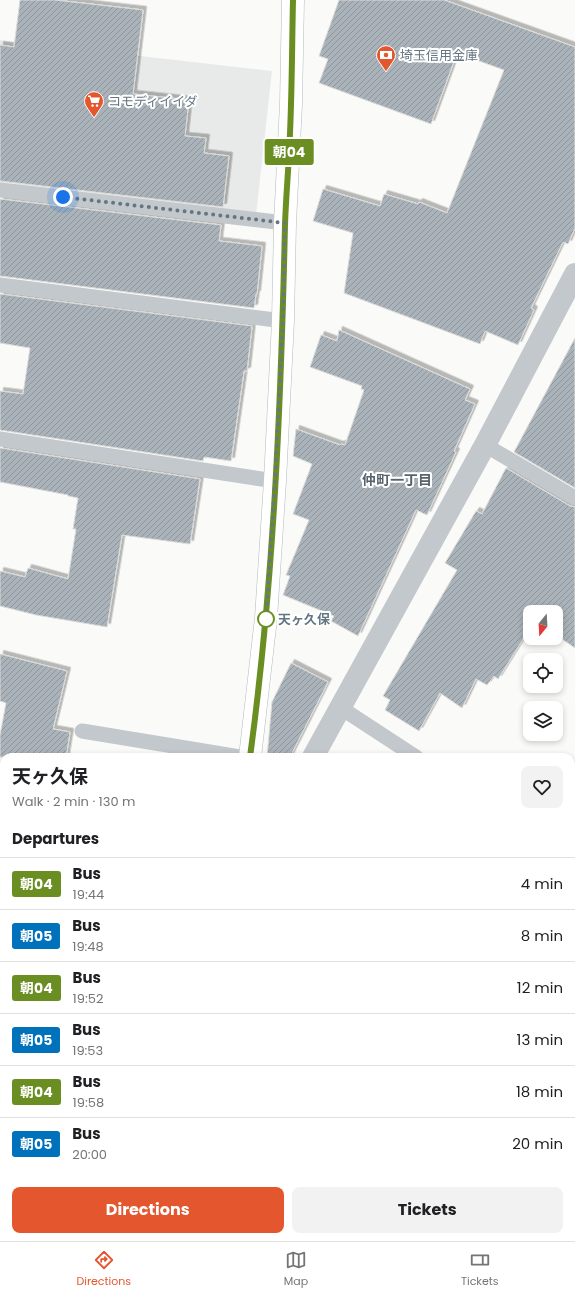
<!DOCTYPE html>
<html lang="en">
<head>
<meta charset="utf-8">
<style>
	body { margin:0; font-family:Poppins,"Noto Sans JP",sans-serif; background:#f2f2f2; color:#202124; height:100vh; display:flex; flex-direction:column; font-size:15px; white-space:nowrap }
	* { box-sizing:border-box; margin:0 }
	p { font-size:13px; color:#757577 }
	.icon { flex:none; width:22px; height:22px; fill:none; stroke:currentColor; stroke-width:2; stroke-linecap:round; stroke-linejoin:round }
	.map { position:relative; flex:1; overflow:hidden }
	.drawer { position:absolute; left:0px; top:753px; width:575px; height:488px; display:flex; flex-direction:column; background:#fff; border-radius:12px 12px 0 0; box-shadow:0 2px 6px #0003 }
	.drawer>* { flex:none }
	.badge { padding:0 8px; border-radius:3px; font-size:14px; line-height:26px }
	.needle { width:26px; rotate:198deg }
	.fabs { position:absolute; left:523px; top:605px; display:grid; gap:8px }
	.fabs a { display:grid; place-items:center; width:40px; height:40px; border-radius:8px; background:#fff; box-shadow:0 2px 6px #0003; font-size:20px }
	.you { position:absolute; width:20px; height:20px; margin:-10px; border:3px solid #fff; border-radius:50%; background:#1a73e8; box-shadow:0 0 0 6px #1a73e833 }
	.map>.badge { position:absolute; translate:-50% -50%; box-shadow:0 0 0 2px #fff }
	h2 { padding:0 12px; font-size:15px; line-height:36px }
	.round { display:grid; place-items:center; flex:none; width:42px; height:42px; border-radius:8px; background:#f2f2f2 }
	.summary { display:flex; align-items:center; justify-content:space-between; height:68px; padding:0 12px }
	h1 { font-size:19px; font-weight:700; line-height:30px }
	.primary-button { display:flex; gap:8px; margin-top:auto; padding:8px 12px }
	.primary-button a { flex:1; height:46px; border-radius:8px; background:#e4572e; color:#fff; font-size:16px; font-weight:700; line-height:46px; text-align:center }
	.primary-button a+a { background:#f2f2f2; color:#202124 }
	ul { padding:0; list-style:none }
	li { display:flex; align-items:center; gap:12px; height:52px; padding:0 12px; border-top:1px solid #e0e0e0 }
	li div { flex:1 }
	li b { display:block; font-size:15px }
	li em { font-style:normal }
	li .badge { min-width:44px; font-weight:700; text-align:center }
	.menu { display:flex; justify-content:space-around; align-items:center; height:56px; border-top:1px solid #e0e0e0; background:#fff; font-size:11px; color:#757577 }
	.menu a { display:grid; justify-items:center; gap:2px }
	.menu .current { color:#e4572e }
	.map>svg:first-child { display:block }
	.built { fill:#e8e9e9 }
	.building { fill:url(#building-hatch); stroke:#dcdcda; filter:url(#shadow) }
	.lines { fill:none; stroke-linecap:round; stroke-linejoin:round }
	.secondary-casing { stroke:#b3babf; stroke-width:23 }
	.service { stroke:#c3c8cc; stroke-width:15 }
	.minor { stroke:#c3c8cc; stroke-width:22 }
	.secondary { stroke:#fff; stroke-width:22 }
	.line-casing { stroke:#fff; stroke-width:9 }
	.line { stroke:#6b8e23; stroke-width:6 }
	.walk { stroke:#657683; stroke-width:4; stroke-dasharray:0 7.2 }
	.stop-dot { fill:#fff; stroke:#6b8e23; stroke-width:2 }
	.labels { text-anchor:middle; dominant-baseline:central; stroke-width:4; stroke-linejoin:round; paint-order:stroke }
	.poi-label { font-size:13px; fill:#657683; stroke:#fff; text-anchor:start }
	.stop-label { font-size:13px; font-weight:bold; fill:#657683; stroke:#fff; text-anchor:start }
	.neighbourhood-label { font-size:14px; font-weight:bold; fill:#57646e; stroke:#fff }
</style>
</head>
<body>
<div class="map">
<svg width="575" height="1241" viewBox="0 0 575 1241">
	<defs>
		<pattern id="building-hatch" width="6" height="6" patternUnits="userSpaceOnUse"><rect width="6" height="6" fill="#aab3b9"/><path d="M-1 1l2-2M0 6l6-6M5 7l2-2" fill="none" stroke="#8e969c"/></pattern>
		<filter id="shadow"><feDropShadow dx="3.5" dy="-3.5" stdDeviation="0" flood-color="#0004"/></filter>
	</defs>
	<rect width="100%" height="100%" fill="#fafaf8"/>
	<polygon class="built" points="0,40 272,71 256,215 0,185"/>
	<g class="building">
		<polygon points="20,0 55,0 143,10 133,94 189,100 185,136 206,138 204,153 229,156 223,207 0,181 0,45 14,47"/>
		<polygon points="339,0 444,0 575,47 575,228 568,244 563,242 531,308 534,310 518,345 485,331 480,344 344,293 353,233 313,221 323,189 380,206 384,194 418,204 419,202 447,213 504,70 457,53 431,124 319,83 328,59 319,56"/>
		<polygon points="0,199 221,225 219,241 262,246 257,294 256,294 254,308 0,276"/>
		<polygon points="0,294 252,326 247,371 244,371 231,461 204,457 203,461 0,430 0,391 23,394 30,348 0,343"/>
		<polygon points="339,330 470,389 465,400 475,404 454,451 456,452 427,515 416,510 358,636 331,621 334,616 283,595 290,576 286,575 309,520 293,514 312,464 293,456 296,429 340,445 341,444 345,445 364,390 361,389 362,386 310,367 321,335 337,341"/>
		<polygon points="575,338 575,488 514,452"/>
		<polygon points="0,448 200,479 190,544 122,535 107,627 36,615 0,606 0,571 25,577 28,568 68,579 76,529 73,529 78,498 68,496 68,495 0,482"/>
		<polygon points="506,468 570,506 575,507 575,648 556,635 556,612 530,612 530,628 498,679 494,676 487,685 476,679 462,708 440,693 419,731 385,710 390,700 383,696 457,570 445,563 476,511 482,514"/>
		<polygon points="0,654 67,671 53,729 70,732 66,757 0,757 0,735 6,703 0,701"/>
		<polygon points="291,663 328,682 290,757 267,757 272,702"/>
	</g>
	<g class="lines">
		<defs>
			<g id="secondary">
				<polyline points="250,757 266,618 275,481 283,321 285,223 291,104 293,0"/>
				<polyline points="162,1241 162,1237"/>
			</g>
		</defs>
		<use href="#secondary" class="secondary-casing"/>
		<g class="service">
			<polyline points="0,190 285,223"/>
			<polyline points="0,285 283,321"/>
			<polyline points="0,439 275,481"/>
			<polyline points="485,445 575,498"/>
			<polyline points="341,708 416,757"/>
			<polyline points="82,731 240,757"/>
			<polyline points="571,858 575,861"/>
			<polyline points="0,898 4,899"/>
			<polyline points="0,1166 4,1166"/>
			<polyline points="376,1237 382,1241"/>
		</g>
		<g class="minor">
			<polyline points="313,757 485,445 575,274"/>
			<polyline points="0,1050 4,1050"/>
		</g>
		<use href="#secondary" class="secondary"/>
	</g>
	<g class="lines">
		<defs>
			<path id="line" d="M250,757C274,581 281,402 285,225C286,194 289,164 290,133C292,89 292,44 293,0"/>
		</defs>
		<use href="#line" class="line-casing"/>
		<use href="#line" class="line"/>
		<polyline class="walk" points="63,197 285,223 283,321 275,481 266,619"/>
	</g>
	<defs>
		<symbol id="bank-pin" viewBox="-11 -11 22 30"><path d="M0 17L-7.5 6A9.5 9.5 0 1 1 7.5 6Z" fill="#e4572e" stroke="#fff"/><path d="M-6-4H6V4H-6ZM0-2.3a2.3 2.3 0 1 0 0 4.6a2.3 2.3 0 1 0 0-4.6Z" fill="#fff"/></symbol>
		<symbol id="supermarket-pin" viewBox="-11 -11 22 30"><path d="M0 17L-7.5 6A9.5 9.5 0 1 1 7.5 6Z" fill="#e4572e" stroke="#fff"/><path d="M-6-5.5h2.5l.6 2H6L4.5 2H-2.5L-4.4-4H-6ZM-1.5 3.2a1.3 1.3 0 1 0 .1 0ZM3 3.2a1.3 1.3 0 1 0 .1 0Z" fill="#fff"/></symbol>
	</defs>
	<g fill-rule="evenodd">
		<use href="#bank-pin" x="375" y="44" width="22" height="30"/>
		<use href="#supermarket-pin" x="83" y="90" width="22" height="30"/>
	</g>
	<circle class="stop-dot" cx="266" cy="619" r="8"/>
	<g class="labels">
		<g class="poi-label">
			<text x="400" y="55">埼玉信用金庫</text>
			<text x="108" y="101">コモディイイダ</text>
		</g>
		<g class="stop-label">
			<text x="278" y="619">天ヶ久保</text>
		</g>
		<g class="neighbourhood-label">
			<text x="397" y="480">仲町一丁目</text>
		</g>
	</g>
</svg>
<div class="fabs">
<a><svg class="needle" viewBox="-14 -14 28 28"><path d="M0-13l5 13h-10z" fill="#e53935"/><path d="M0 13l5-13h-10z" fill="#757577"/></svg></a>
<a><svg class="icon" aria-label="locate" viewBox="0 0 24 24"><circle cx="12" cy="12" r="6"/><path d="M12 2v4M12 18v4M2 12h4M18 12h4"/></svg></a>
<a><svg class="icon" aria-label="layers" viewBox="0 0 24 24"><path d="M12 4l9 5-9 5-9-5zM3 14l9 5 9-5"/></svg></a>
</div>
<div class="you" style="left:63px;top:197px"></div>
<b class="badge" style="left:289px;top:152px;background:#6b8e23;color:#fff">朝04</b>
<section class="drawer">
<div class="summary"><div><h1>天ヶ久保</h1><p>Walk · 2 min · 130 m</p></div><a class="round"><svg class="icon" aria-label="heart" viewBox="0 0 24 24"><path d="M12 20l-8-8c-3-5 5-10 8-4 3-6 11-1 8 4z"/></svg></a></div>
<h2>Departures</h2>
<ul>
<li><span class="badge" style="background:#6b8e23;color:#fff">朝04</span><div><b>Bus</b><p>19:44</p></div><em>4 min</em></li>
<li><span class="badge" style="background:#0072bc;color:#fff">朝05</span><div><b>Bus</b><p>19:48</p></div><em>8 min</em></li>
<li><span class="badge" style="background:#6b8e23;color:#fff">朝04</span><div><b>Bus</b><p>19:52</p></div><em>12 min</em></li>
<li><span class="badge" style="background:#0072bc;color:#fff">朝05</span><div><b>Bus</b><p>19:53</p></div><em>13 min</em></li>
<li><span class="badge" style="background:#6b8e23;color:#fff">朝04</span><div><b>Bus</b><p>19:58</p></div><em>18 min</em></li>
<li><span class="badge" style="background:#0072bc;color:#fff">朝05</span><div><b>Bus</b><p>20:00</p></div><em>20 min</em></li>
</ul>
<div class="primary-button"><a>Directions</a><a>Tickets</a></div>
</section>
</div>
<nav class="menu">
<a class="current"><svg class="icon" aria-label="directions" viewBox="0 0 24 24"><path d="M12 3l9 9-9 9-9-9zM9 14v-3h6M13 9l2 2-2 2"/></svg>Directions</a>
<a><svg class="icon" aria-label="map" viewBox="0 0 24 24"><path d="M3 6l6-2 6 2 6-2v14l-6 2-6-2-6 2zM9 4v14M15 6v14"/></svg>Map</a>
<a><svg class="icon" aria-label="tickets" viewBox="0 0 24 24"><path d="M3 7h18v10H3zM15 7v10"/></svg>Tickets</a>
</nav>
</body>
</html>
